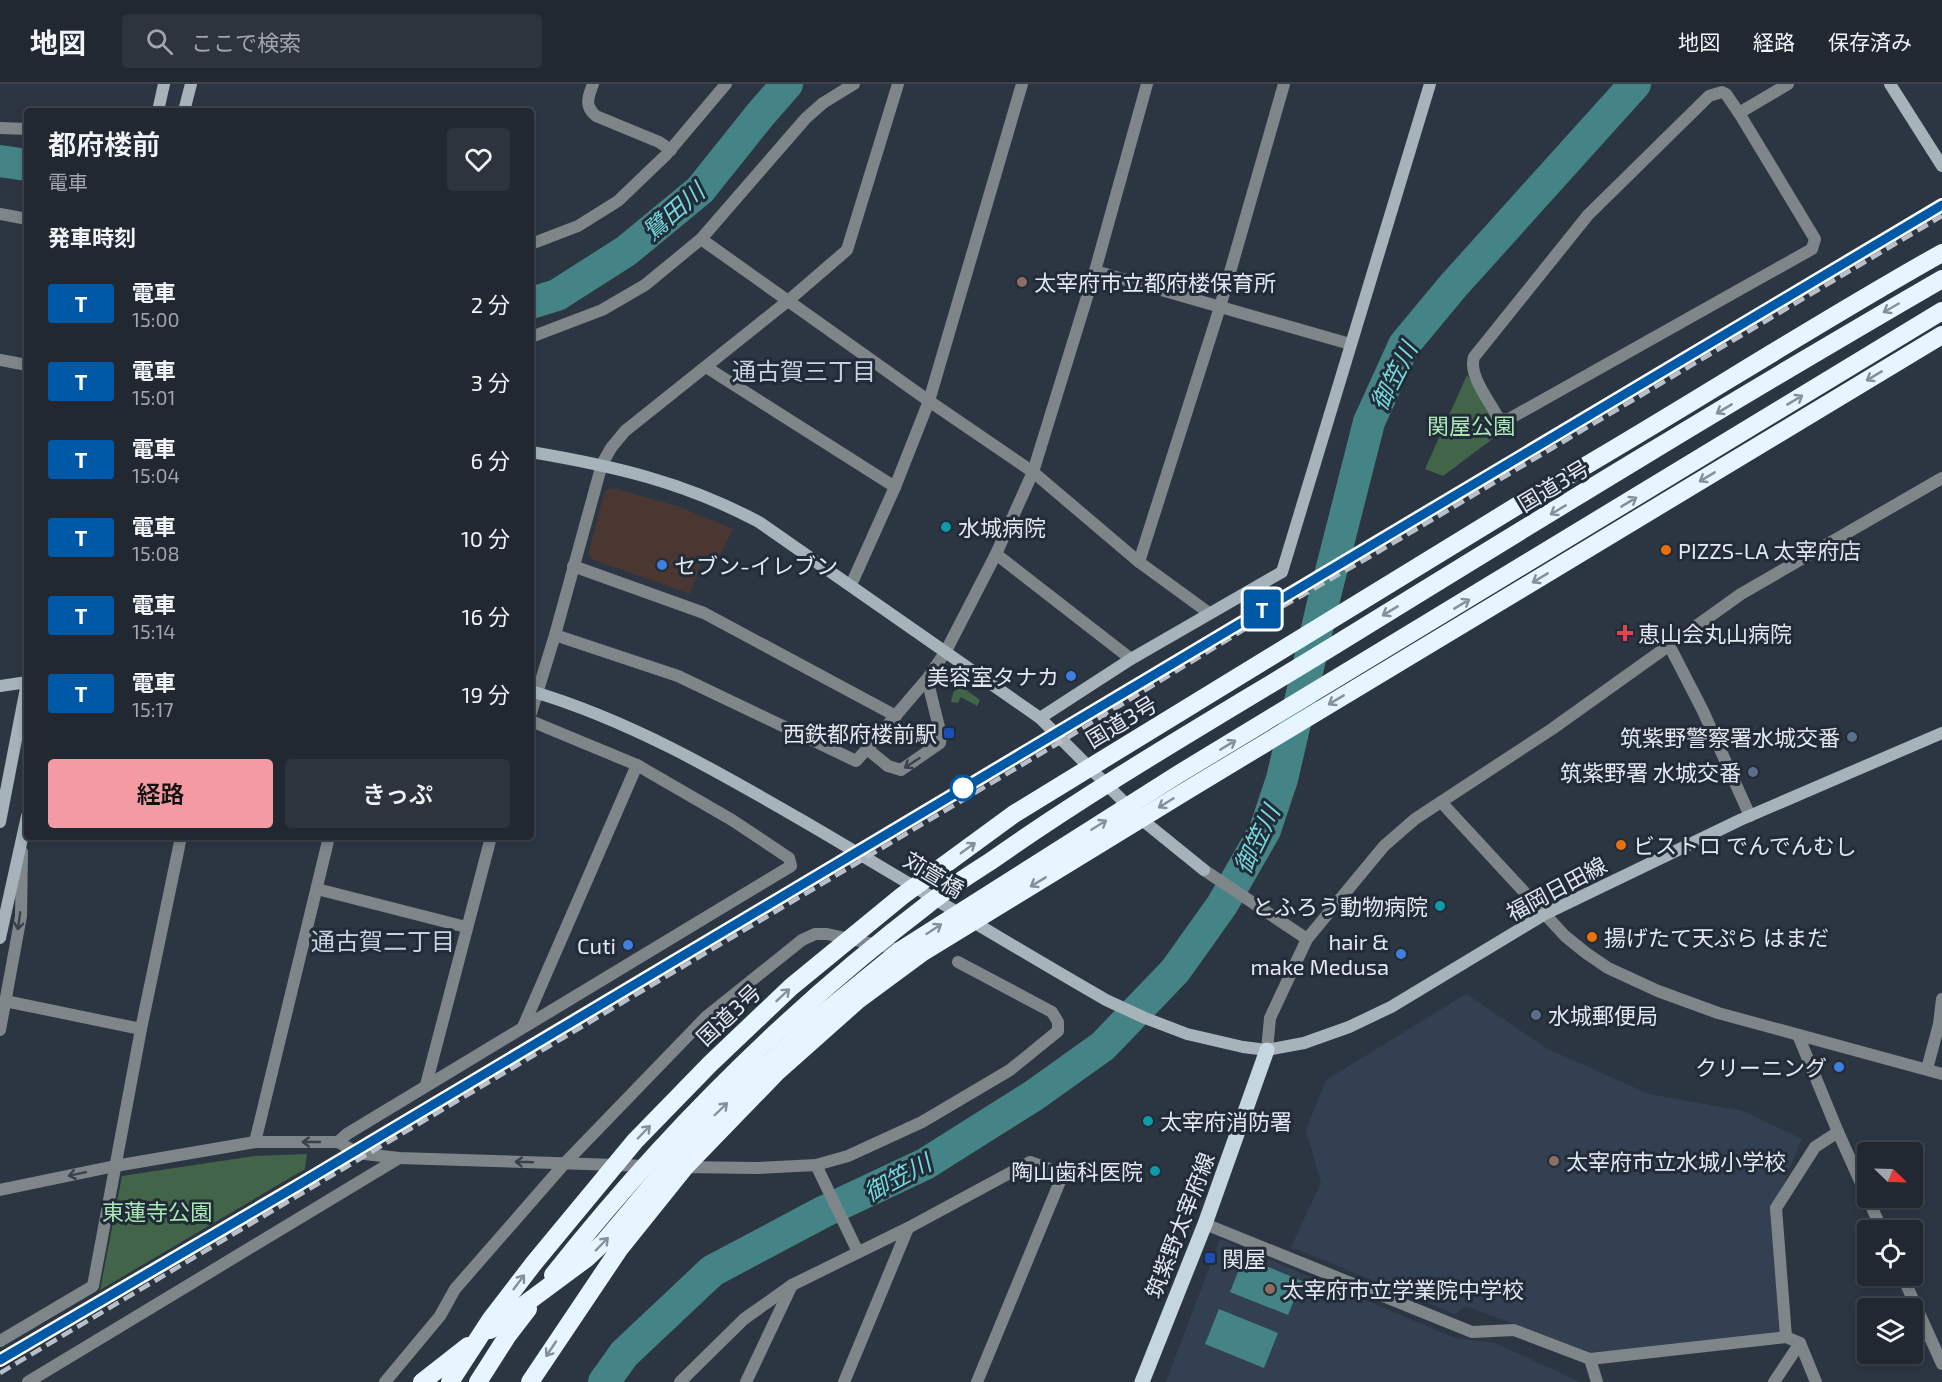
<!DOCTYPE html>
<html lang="ja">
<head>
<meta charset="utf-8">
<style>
	body { margin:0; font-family:"Exo 2","Noto Sans JP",sans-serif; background:#2d343e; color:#f1f3f6; height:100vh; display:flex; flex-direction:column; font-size:22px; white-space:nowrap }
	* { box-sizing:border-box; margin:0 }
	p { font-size:20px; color:#a2a6ac }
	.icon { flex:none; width:33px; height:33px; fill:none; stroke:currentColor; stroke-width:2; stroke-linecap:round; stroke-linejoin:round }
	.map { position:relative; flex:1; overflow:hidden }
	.drawer { position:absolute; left:24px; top:24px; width:510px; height:732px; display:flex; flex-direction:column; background:#212832; border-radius:6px; box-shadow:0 3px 9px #0003,0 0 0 2px #3e444d }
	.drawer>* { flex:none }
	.badge { padding:0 12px; border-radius:4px; font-size:21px; line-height:39px }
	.needle { width:39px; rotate:113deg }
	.tools { position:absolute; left:1857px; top:1058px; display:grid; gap:12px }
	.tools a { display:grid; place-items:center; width:66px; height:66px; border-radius:6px; background:#212832; box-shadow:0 3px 9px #0003,0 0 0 2px #3e444d; font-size:30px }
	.map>.badge { position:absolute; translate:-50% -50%; box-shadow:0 0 0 3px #fff }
	h2 { padding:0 24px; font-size:22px; line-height:54px }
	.round { display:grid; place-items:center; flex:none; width:63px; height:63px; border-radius:6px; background:#2d343e }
	.overview { display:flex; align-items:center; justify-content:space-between; height:102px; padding:0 24px }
	h1 { font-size:28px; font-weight:600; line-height:45px }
	.button { display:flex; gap:12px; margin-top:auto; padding:12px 24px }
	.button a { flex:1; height:69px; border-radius:6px; background:#f49aa2; color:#111; font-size:24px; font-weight:600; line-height:69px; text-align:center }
	.button a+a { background:#2d343e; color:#f1f3f6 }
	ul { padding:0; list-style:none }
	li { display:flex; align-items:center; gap:18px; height:78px; padding:0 24px }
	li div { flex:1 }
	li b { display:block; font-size:22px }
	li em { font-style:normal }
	li .badge { min-width:66px; font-weight:700; text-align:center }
	header { display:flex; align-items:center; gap:36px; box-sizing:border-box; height:84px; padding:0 30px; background:#212832; border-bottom:2px solid #3e444d }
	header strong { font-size:28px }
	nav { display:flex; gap:33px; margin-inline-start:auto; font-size:21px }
	.search { width:420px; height:54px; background:#2d343e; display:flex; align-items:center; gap:15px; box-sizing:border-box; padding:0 21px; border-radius:6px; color:#a2a6ac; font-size:22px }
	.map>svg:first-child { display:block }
	.commercial { fill:#4b3732 }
	.built { fill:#324051 }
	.green { fill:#426449 }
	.water { fill:#458486 }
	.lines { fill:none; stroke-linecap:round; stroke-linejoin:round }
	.river { stroke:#458486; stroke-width:32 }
	.street { stroke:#7e868a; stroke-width:12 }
	.secondary { stroke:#a7b3bb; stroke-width:12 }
	.primary { stroke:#c6d6e0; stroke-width:15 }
	.highway { stroke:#e6f5ff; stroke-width:18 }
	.rail { stroke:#b8bfc8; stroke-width:4.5; stroke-dasharray:12 6; stroke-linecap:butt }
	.oneway { stroke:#84909c }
	.oneway2 { stroke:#39424c }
	.line-casing { stroke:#fff; stroke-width:14 }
	.line { stroke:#0059a6; stroke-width:9 }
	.education-dot { fill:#8d6e63; stroke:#222c38; stroke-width:2 }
	.culture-dot { fill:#0f9aa8; stroke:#222c38; stroke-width:2 }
	.food-dot { fill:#e8710a; stroke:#222c38; stroke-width:2 }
	.shop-dot { fill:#3f7fe0; stroke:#222c38; stroke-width:2 }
	.health-dot { fill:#e0444e; stroke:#222c38; stroke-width:2 }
	.transit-dot { fill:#1a4fb4; stroke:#222c38; stroke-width:2 }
	.service-dot { fill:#5c6f8a; stroke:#222c38; stroke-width:2 }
	.stop-dot { fill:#fff; stroke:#0059a6; stroke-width:3 }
	.labels { text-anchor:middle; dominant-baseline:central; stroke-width:6; stroke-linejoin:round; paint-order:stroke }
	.poi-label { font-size:22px; fill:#e2e8f0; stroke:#222c38; text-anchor:start }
	.park-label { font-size:22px; fill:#aae8b5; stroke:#222c38 }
	.street-label { font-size:22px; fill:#e2e8f0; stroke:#222c38 }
	.water-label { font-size:24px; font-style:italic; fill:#75d9dd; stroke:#222c38 }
	.neighbourhood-label { font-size:24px; fill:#c6d2e2; stroke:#222c38 }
</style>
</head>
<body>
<header>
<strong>地図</strong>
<div class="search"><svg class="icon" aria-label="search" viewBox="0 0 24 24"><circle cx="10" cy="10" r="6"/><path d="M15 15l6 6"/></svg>ここで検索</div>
<nav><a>地図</a><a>経路</a><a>保存済み</a></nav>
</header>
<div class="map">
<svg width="1942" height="1298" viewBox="0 0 1942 1298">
	<rect width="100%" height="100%" fill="#2c3642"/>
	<polygon class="commercial" points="613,404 680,423 733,445 717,477 703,474 690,510 594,476 588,471 605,407"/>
	<g class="built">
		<polygon points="1466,910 1548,965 1649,1010 1743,1027 1802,1055 1772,1127 1779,1247 1760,1253 1664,1263 1590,1268 1466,1222 1455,1230 1291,1163 1321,1099 1306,1046 1326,996"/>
		<polygon points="1220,1155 1455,1254 1495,1259 1580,1298 1166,1298"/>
	</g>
	<g class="green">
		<polygon points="1467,291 1503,347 1443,392 1425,385"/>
		<polygon points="957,603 962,603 980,616 977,622 961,613 958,619 951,618 953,609"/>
		<polygon points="307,1070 305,1085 100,1206 122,1092 254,1072"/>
	</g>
	<g class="water">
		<polygon points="1244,1173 1302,1197 1288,1231 1230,1208"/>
		<polygon points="1219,1225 1278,1249 1264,1284 1205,1260"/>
	</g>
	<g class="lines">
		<g class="river">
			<polyline points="0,77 27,81"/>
			<polyline points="531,219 557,211 626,167 700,106 760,31 787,0"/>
			<polyline points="604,1298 624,1270 712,1187 823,1128 925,1080 1033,1012 1103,962 1175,887 1222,821 1265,746 1282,695 1323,519 1369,338 1404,261 1453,202 1635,0"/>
		</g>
		<g class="street">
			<path d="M593,0C588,13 584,22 596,32L659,58L671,66"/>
			<path d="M1722,8L1726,10L1739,29L1815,155L1812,165L1509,335H1501L1497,332C1489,316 1468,291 1474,273L1588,131L1709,12Z"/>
			<polyline points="1739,29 1788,0"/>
			<polyline points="0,44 27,45"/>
			<polyline points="0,130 27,135"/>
			<polyline points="701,155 929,317 1033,388 1139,478 1209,529"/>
			<polyline points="531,160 578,142 618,117 666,71 726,0"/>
			<polyline points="1095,187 1350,260"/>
			<polyline points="531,253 602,226 645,201 701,155 806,34 823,19 854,0"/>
			<polyline points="0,276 27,281"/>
			<polyline points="706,283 895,403"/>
			<polyline points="996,470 1131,575"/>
			<polyline points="1139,478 1220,223 1284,0"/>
			<polyline points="573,482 704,529 896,632"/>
			<polyline points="851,501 895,403 929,317 1022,0"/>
			<polyline points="555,551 678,592 856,677 867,665"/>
			<polyline points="1669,561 1703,627 1750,732"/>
			<polyline points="927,595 941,651 940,659 901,686 888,682 867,665 927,595 946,567 996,470 1033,388 1095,187 1147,0"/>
			<polyline points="531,629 555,551 602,380 611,364 625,347 789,216 847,166 898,0"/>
			<polyline points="1441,718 1565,852 1586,869 1608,884 1658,907 1718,929 1942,990"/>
			<polyline points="1204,786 1307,855"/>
			<polyline points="317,805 466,843"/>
			<polyline points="5,917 141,945"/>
			<polyline points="523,943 637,681"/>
			<polyline points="0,946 21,832 22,768"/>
			<polyline points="1798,951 1838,1048 1882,1146"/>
			<polyline points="1267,966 1270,934 1307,855 1384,762 1415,735 1552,645 1741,510 1942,394"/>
			<polyline points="1927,985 1939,940 1942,915"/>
			<polyline points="426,1001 491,753"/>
			<polyline points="255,1058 329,753"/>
			<polyline points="338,1058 347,1050 791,782 789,774 732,736 637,681 531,637"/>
			<polyline points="816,1081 858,1168"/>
			<polyline points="681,1083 757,1084 816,1081 848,1072 922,1038 1010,986 1058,947 1058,938 1052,928 958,878"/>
			<polyline points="0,1106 115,1082 255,1058 338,1058 354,1067 365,1070 399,1074 648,1082"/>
			<polyline points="1205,1140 1472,1248 1514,1246 1590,1275 1786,1253"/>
			<polyline points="1902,1191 1942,1280"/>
			<polyline points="0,1257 93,1202 141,945 181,753"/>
			<polyline points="1590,1275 1597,1298"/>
			<polyline points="28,1298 399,1074"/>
			<polyline points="385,1298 440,1232 455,1205 565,1079 706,933 802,856 815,850 827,850 901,866"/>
			<polyline points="680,1298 744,1235 792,1201 908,1144 1030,1078 1063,1090 977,1298"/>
			<polyline points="746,1298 792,1201"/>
			<polyline points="844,1298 908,1144"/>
			<polyline points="1774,1298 1800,1259"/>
			<polyline points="1816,1298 1800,1259 1786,1253 1776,1124 1815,1063 1838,1048"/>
		</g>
		<g class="secondary">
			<polyline points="1890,0 1942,82"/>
			<polyline points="158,27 164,0"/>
			<polyline points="184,27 191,0"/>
			<path d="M531,368C614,382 684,398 759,438L1040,634L1141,735L1204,786"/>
			<polyline points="0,602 27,598"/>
			<path d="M531,607C629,636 717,687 805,738C906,797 1005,858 1106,916L1145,934L1187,950L1243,963L1267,966L1304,959L1349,943L1391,923L1545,830L1740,736L1942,649"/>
			<polyline points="1040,634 1131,575 1282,488 1430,0"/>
			<polyline points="0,738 27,599"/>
			<polyline points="0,854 27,732"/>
		</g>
		<polyline class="primary" points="1142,1298 1205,1140 1267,966"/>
		<g class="highway">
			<path d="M553,1191C662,1053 787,928 927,821C947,805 969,791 991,777C1102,699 1219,632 1335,561C1536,437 1738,313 1942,195"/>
			<polyline points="490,1246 587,1174 604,1158 667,1083 716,1029 814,937 901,866 1177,691 1942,227"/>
			<polyline points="422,1298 468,1262"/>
			<path d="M450,1298L491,1235L534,1179L635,1057L710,980L791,903L902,812L1014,730L1525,417C1666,337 1801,248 1942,169"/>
			<polyline points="478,1298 508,1251 528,1225"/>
			<polyline points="530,1298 620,1164 685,1083 777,988 858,916 923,868 1191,704 1942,251"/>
		</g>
		<g class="rail">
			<polyline points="1273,518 1942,121"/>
			<polyline points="650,891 1230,544"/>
			<polyline points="0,1276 184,1168"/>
			<polyline points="0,1289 1062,657 1266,532 1378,468 1942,132"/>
		</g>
	</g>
	<defs><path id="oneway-shaft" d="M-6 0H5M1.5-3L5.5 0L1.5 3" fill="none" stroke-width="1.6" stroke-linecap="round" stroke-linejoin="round" transform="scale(1.5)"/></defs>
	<g class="oneway">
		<use href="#oneway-shaft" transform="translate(1891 224) rotate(150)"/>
		<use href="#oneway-shaft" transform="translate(1874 292) rotate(149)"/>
		<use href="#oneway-shaft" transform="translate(1795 316) rotate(-31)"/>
		<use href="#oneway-shaft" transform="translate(1724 325) rotate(149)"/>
		<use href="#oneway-shaft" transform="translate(1707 393) rotate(149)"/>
		<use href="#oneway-shaft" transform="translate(1629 418) rotate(-31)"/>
		<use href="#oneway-shaft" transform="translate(1558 426) rotate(149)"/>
		<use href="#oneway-shaft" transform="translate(1540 494) rotate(149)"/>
		<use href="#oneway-shaft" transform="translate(1462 520) rotate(-31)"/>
		<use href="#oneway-shaft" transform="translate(1390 527) rotate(149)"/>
		<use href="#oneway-shaft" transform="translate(1336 616) rotate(149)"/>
		<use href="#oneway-shaft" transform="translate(1228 661) rotate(-31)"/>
		<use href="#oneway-shaft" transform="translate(1166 719) rotate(148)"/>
		<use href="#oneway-shaft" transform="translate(1099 741) rotate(-32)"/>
		<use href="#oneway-shaft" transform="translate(968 764) rotate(-36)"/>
		<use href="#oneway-shaft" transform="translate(1038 798) rotate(149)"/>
		<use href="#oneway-shaft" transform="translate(934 845) rotate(-33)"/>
		<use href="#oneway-shaft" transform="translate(783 911) rotate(-43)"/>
		<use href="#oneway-shaft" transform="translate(721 1025) rotate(-44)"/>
		<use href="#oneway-shaft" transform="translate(644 1048) rotate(-46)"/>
		<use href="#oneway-shaft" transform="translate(602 1160) rotate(-46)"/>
		<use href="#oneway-shaft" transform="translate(519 1198) rotate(-53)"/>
		<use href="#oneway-shaft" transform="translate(551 1265) rotate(124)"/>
	</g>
	<g class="oneway2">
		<use href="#oneway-shaft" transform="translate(912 679) rotate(147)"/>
		<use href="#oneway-shaft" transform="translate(19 837) rotate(98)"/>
		<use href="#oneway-shaft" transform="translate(311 1058) rotate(180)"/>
		<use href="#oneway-shaft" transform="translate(524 1078) rotate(-178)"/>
		<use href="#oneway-shaft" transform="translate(77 1090) rotate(168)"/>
	</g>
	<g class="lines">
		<defs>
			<polyline id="line" points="0,1276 300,1100 1942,121"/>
		</defs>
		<use href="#line" class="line-casing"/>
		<use href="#line" class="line"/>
	</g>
	<g class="education-dot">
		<circle cx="1022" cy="198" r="6"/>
		<circle cx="1554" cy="1077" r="6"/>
		<circle cx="1270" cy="1205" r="6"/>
	</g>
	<g class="culture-dot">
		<circle cx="946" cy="443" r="6"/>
		<circle cx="1440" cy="822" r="6"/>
		<circle cx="1148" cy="1037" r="6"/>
		<circle cx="1155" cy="1087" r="6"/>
	</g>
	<g class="food-dot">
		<circle cx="1666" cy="466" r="6"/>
		<circle cx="1621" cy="761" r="6"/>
		<circle cx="1592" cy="853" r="6"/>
	</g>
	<g class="shop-dot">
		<circle cx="662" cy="481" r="6"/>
		<circle cx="1071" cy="592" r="6"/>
		<circle cx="628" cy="861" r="6"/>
		<circle cx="1401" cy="870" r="6"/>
		<circle cx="1839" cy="983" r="6"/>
	</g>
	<path class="health-dot" d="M1622 540h6v6h6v6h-6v6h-6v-6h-6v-6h6z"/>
	<g class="transit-dot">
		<rect x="943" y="643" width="12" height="12" rx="3"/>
		<rect x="1204" y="1168" width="12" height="12" rx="3"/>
	</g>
	<g class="service-dot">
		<circle cx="1852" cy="653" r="6"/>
		<circle cx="1753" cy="688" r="6"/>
		<circle cx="1536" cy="931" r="6"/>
	</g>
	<circle class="stop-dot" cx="963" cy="704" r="12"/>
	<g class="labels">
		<g class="poi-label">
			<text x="1034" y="198">太宰府市立都府楼保育所</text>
			<text x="958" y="443">水城病院</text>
			<text x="1678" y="466">PIZZS-LA 太宰府店</text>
			<text x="674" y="481">セブン-イレブン</text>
			<text x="1638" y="549">恵山会丸山病院</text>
			<text x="1059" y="592" text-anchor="end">美容室タナカ</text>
			<text x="937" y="649" text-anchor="end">西鉄都府楼前駅</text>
			<text x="1840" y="653" text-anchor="end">筑紫野警察署水城交番</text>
			<text x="1741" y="688" text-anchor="end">筑紫野署 水城交番</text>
			<text x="1633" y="761">ビストロ でんでんむし</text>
			<text x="1428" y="822" text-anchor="end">とふろう動物病院</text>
			<text x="1604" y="853">揚げたて天ぷら はまだ</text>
			<text x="1389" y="857" text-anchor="end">hair &amp;<tspan x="1389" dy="25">make Medusa</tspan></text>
			<text x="616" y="861" text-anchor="end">Cuti</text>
			<text x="1548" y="931">水城郵便局</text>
			<text x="1827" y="983" text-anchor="end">クリーニング</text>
			<text x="1160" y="1037">太宰府消防署</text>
			<text x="1566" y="1077">太宰府市立水城小学校</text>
			<text x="1143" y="1087" text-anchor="end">陶山歯科医院</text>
			<text x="1222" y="1174">関屋</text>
			<text x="1282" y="1205">太宰府市立学業院中学校</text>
		</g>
		<g class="park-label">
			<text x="1471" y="341">関屋公園</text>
			<text x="157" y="1127">東蓮寺公園</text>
		</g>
		<g class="street-label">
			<text transform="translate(1553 401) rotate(-31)">国道3号</text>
			<text transform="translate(1121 637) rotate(-31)">国道3号</text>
			<text transform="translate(934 790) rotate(31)">苅萱橋</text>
			<text transform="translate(1556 804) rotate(-28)">福岡日田線</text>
			<text transform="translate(728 930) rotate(-43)">国道3号</text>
			<text transform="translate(1179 1141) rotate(-69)">筑紫野太宰府線</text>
		</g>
		<g class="water-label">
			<text transform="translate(673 127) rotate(-41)">鷺田川</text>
			<text transform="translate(1393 292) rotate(-63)">御笠川</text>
			<text transform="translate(1256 755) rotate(-64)">御笠川</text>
			<text transform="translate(897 1093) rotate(-28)">御笠川</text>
		</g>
		<g class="neighbourhood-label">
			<text x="804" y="286">通古賀三丁目</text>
			<text x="383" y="856">通古賀二丁目</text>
		</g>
	</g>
</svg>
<div class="tools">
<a><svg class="needle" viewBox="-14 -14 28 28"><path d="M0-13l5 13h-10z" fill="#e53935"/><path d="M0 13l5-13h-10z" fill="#a2a6ac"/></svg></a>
<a><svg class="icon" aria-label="locate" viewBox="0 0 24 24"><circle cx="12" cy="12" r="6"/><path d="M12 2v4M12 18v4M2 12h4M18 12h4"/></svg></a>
<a><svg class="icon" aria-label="layers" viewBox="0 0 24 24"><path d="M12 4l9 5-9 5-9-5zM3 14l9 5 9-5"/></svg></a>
</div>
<b class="badge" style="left:1262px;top:525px;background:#0059a6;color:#fff">T</b>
<section class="drawer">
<div class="overview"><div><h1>都府楼前</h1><p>電車</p></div><a class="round"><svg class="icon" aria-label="heart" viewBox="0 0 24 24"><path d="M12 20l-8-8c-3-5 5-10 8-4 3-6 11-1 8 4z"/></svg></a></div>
<h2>発車時刻</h2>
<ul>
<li><span class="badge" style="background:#0059a6;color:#fff">T</span><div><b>電車</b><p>15:00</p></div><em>2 分</em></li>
<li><span class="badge" style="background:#0059a6;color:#fff">T</span><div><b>電車</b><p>15:01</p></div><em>3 分</em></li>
<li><span class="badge" style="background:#0059a6;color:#fff">T</span><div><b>電車</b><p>15:04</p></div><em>6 分</em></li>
<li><span class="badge" style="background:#0059a6;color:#fff">T</span><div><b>電車</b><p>15:08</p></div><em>10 分</em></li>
<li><span class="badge" style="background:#0059a6;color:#fff">T</span><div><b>電車</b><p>15:14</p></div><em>16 分</em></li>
<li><span class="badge" style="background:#0059a6;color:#fff">T</span><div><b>電車</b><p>15:17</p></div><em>19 分</em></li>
</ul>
<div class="button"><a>経路</a><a>きっぷ</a></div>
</section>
</div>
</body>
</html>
